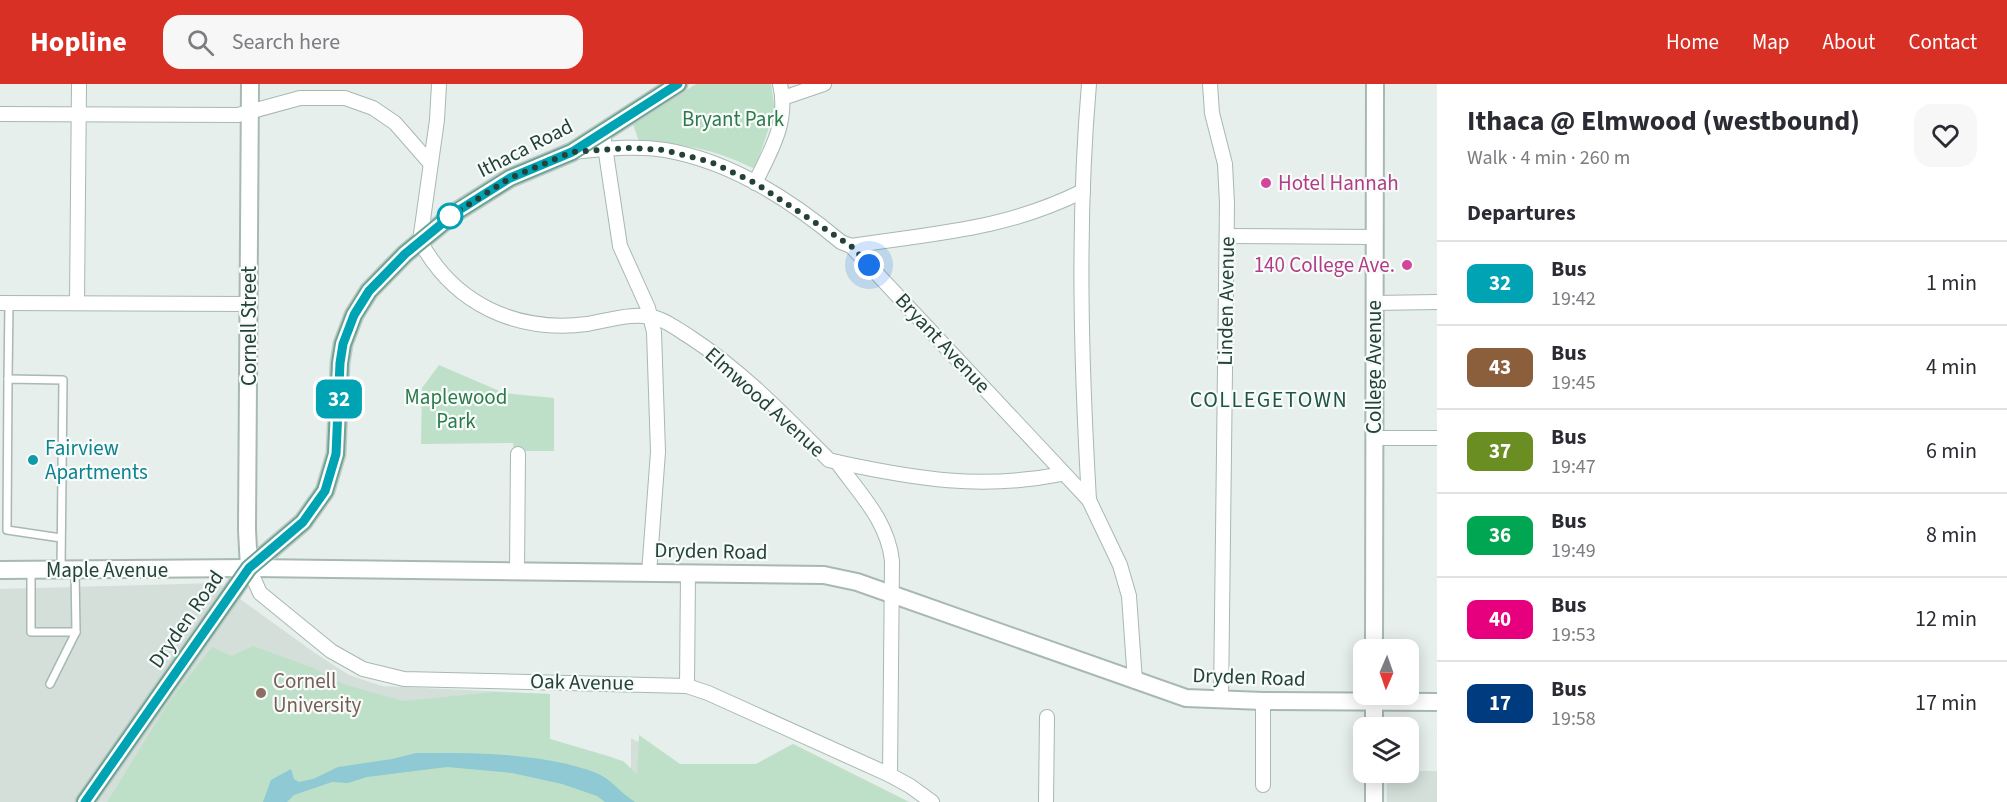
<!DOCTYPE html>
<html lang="en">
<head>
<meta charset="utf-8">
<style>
	body { margin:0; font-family:"Source Sans 3",sans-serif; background:#f7f7f7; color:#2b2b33; height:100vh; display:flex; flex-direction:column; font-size:22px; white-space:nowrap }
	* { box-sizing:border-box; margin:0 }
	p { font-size:20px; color:#7c7c81 }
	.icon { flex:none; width:33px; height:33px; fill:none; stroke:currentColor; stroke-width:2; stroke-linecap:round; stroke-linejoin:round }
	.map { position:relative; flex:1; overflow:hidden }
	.drawer { display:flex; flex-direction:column; background:#fff; width:570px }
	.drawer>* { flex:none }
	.badge { padding:0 12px; border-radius:9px; font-size:21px; line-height:39px }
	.needle { width:39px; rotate:182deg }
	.tools { position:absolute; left:1353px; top:555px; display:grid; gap:12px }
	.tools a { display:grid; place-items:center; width:66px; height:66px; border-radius:12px; background:#fff; box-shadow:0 3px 15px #0003; font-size:30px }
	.you { position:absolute; width:30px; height:30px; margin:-15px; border:4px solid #fff; border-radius:50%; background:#1a73e8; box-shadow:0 0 0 9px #1a73e833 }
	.map>.badge { position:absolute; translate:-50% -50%; box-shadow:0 0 0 3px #fff }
	h2 { padding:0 30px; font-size:22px; line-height:54px }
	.round { display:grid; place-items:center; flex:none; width:63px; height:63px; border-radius:18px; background:#f7f7f7 }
	.headline { display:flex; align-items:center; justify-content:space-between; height:102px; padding:0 30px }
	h1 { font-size:28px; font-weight:700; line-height:45px }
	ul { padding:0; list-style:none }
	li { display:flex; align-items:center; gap:18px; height:84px; padding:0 30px; border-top:2px solid #e1e1e2 }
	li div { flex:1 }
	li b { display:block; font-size:22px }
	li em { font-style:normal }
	li .badge { min-width:66px; font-weight:700; text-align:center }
	header { display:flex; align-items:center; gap:36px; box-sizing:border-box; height:84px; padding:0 30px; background:#d93025; color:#fff }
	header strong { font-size:28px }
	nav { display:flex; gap:33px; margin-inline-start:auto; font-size:21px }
	.search { width:420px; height:54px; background:#f7f7f7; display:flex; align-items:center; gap:15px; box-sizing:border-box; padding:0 21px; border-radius:18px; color:#7c7c81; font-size:22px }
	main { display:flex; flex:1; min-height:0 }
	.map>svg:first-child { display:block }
	.built { fill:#d4dfda }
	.green { fill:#bfe0c8 }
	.water { fill:#8ec9d4 }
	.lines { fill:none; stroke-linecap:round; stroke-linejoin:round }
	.service-casing { stroke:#a8b8b2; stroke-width:10 }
	.minor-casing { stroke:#a8b8b2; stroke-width:16 }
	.tertiary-casing { stroke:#a8b8b2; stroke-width:20 }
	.primary-casing { stroke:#c2cac8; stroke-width:21 }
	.service { stroke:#fff; stroke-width:7 }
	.minor { stroke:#fff; stroke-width:14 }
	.tertiary { stroke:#fff; stroke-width:16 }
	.primary { stroke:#6aa596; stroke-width:18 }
	.line-casing { stroke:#fff; stroke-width:14 }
	.line { stroke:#00a3b4; stroke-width:9 }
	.walk { stroke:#24423a; stroke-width:6; stroke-dasharray:0 10.8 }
	.hotel-dot { fill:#d1479c; stroke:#f7fbf9; stroke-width:2 }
	.stop-dot { fill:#fff; stroke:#00a3b4; stroke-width:3 }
	.culture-dot { fill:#0f9aa8; stroke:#f7fbf9; stroke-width:2 }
	.education-dot { fill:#8d6e63; stroke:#f7fbf9; stroke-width:2 }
	.labels { text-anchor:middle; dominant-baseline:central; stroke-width:4.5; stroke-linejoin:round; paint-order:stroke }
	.park-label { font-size:21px; fill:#2d7a4b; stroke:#f7fbf9 }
	.street-label { font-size:21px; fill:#24423a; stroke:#f7fbf9 }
	.hotel-label { font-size:21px; fill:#b23c85; stroke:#f7fbf9; text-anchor:start }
	.culture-label { font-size:21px; fill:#0d838f; stroke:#f7fbf9; text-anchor:start }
	.education-label { font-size:21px; fill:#785e54; stroke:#f7fbf9; text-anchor:start }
	.neighbourhood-label { font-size:22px; letter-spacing:1.5px; fill:#1f5548; stroke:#f7fbf9 }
</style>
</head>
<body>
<header>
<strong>Hopline</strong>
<div class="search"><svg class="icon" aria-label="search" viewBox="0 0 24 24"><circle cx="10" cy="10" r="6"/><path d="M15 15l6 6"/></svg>Search here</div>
<nav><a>Home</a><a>Map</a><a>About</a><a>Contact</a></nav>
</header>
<main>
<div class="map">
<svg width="1437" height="718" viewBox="0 0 1437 718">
	<rect width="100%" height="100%" fill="#e6efeb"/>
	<g class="built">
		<polygon points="218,499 315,569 349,591 382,602 550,610 550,655 612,673 631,689 631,654 679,680 756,680 793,660 909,718 0,718 0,505"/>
		<polygon points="1409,687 1437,687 1437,718 1387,718 1387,689"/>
	</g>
	<g class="green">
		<path d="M696,0H771L775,26L756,82L753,84C710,64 686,60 639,58L633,40Z"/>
		<polygon points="439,281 504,309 554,314 554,367 514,367 513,359 421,360 422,304"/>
		<polygon points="253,562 313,584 346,601 403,617 494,608 550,610 550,655 623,677 637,690 639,651 680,680 756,680 793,660 909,718 107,718 170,616 212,563 232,572"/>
	</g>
	<path class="water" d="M416,669C475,669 538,668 594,688C611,694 620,709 635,718H605L597,712L562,700L512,689L447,683L367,693L348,699L332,698L294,711L287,718H263L271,696L291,685L294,695L299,698L313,695L338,683L392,675Z"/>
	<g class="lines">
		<defs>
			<g id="service">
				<polyline points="8,295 9,219"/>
				<polyline points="61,485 63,296 8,295 7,446 61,454"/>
				<polyline points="31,487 31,548 76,548"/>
				<polyline points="50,600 76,548 75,486"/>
			</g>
			<g id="minor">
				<path d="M439,0L437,36L420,157C454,220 516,249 587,240C610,236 636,227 659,235C670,239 680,247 690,253C742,287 785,332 829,376L837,378C859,409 888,437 892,477L890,691"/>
				<path d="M1089,0C1077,139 1081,277 1089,416"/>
				<polyline points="1210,0 1212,29 1225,80 1227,119 1221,616"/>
				<polyline points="783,14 824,0"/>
				<polyline points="0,30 238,31 300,14 345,14 373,24 395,39 430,79"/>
				<polyline points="604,56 620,162 648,224 654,248 658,368 649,489"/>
				<path d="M574,68C604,65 635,61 665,66C731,77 791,116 841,158L851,162L1089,416L1120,481L1129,512L1135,597"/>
				<path d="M755,99C771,66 789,38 780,0"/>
				<polyline points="1227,152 1375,153"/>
				<path d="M851,162C935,149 1005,146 1083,107"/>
				<polyline points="0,219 249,220"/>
				<polyline points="77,219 79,0"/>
				<polyline points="1374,219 1437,218"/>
				<polyline points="1374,354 1437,354"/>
				<path d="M837,378C916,395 981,406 1062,390"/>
				<polyline points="249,484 260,509 331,567 363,585 404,595 687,602 708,609 890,691 910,702 932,718"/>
				<polyline points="517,487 518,370"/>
				<polyline points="687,602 688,489"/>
				<polyline points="1263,701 1263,617"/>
				<polyline points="1046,718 1047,633"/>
			</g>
			<g id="tertiary">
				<polyline points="249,484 247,446 250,0"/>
				<polyline points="0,486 249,484 824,491 857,498 1186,614 1263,617 1437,618"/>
				<polyline points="1374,566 1375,0"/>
				<polyline points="1374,610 1374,644"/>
				<polyline points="1374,688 1374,718"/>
			</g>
			<polyline id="primary" points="85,718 249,484 303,438 325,407 336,370 340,279 343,260 354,231 369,207 405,170 456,128 510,94 572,68 678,0"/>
		</defs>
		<use href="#service" class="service-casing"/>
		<use href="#minor" class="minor-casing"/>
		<use href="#tertiary" class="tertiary-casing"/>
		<use href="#primary" class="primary-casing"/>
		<use href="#service" class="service"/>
		<use href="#minor" class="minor"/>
		<use href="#tertiary" class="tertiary"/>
		<use href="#primary" class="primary"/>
	</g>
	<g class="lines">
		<defs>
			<polyline id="line" points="85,718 249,484 303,438 325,407 336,370 340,279 343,260 354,231 369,207 405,170 456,128 510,94 572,68 678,0"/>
		</defs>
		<use href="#line" class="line-casing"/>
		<use href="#line" class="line"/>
		<polyline class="walk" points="450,132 446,135 510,94 572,68 630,64 664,66 711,78 755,99 851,162 869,181"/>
	</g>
	<g class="hotel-dot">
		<circle cx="1266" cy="99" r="6"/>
		<circle cx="1407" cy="181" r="6"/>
	</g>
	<circle class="stop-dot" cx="450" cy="132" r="12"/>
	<circle class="culture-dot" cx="33" cy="376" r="6"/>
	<circle class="education-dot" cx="261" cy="609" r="6"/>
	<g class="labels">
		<g class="park-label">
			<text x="733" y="35">Bryant Park</text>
			<text x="456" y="313">Maplewood<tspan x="456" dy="24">Park</tspan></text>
		</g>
		<g class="street-label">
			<text transform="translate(525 64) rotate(-27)">Ithaca Road</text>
			<text transform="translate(1226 217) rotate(-89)">Linden Avenue</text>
			<text transform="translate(249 242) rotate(-90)">Cornell Street</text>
			<text transform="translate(943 259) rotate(47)">Bryant Avenue</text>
			<text transform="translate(1374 283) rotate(-90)">College Avenue</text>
			<text transform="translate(765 318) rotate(42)">Elmwood Avenue</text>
			<text transform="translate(711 467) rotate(1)">Dryden Road</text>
			<text x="107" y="486">Maple Avenue</text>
			<text transform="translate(186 535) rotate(-55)">Dryden Road</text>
			<text transform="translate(1249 593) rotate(2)">Dryden Road</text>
			<text transform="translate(582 598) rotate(1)">Oak Avenue</text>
		</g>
		<g class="hotel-label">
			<text x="1278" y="99">Hotel Hannah</text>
			<text x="1395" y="181" text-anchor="end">140 College Ave.</text>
		</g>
		<g class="culture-label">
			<text x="45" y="364">Fairview<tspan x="45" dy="24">Apartments</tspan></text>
		</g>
		<g class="education-label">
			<text x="273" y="597">Cornell<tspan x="273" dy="24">University</tspan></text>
		</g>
		<g class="neighbourhood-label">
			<text x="1269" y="316">COLLEGETOWN</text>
		</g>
	</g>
</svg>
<div class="tools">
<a><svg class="needle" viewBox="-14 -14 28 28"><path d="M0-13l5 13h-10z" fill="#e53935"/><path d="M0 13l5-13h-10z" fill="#7c7c81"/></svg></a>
<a><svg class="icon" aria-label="layers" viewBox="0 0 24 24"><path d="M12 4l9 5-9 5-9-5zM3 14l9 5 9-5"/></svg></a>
</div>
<div class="you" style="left:869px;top:181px"></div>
<b class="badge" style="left:339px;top:315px;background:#00a3b4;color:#fff">32</b>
</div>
<section class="drawer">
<div class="headline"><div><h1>Ithaca @ Elmwood (westbound)</h1><p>Walk · 4 min · 260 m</p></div><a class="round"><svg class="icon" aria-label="heart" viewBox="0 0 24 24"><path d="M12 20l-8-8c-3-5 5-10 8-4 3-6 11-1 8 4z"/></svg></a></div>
<h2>Departures</h2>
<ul>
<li><span class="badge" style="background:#00a3b4;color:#fff">32</span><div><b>Bus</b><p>19:42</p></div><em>1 min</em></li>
<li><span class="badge" style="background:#8b5e3c;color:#fff">43</span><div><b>Bus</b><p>19:45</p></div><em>4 min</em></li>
<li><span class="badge" style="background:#6b8e23;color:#fff">37</span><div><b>Bus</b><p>19:47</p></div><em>6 min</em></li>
<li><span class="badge" style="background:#00a651;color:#fff">36</span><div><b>Bus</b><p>19:49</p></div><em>8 min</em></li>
<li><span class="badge" style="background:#e6007e;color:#fff">40</span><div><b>Bus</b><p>19:53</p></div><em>12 min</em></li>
<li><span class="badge" style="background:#003b80;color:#fff">17</span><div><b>Bus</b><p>19:58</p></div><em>17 min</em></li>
</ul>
</section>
</main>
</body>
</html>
